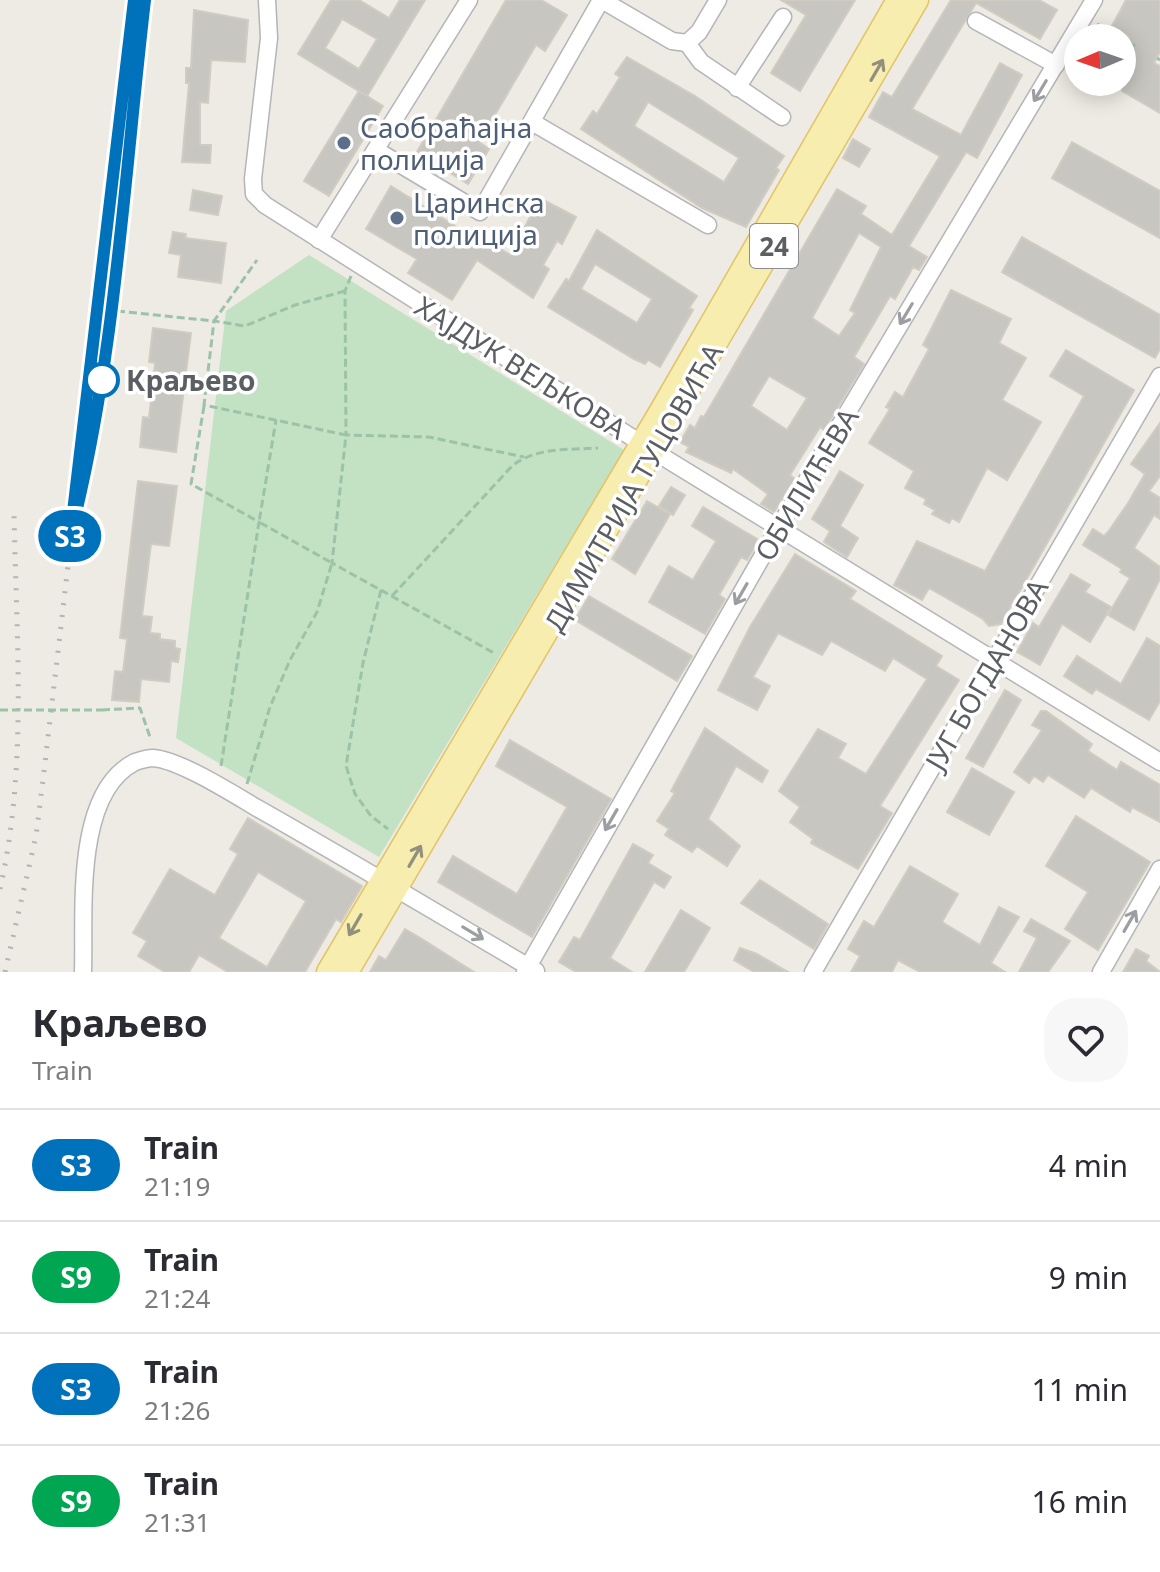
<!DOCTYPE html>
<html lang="en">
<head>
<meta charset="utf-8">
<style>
	body { margin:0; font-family:"Noto Sans",sans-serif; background:#f7f7f7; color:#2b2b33; height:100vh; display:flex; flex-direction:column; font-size:30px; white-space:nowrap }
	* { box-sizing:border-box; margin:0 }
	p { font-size:26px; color:#7c7c81 }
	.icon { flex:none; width:44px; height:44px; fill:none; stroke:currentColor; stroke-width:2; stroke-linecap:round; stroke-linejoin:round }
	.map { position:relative; height:972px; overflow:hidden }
	.panel { display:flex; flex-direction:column; background:#fff; flex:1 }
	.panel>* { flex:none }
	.badge { padding:0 16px; border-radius:26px; font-size:28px; line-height:52px }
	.needle { width:52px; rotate:268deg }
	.buttons { position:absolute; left:1064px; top:24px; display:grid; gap:16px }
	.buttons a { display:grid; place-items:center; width:72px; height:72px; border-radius:50%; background:#fff; box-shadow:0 4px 20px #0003; font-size:40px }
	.map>.badge { position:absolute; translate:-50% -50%; box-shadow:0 0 0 4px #fff }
	.round { display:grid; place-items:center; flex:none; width:84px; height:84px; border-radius:32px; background:#f7f7f7 }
	.overview { display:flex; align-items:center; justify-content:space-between; height:136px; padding:0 32px }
	h1 { font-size:38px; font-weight:700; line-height:60px }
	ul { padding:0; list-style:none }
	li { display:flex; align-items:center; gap:24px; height:112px; padding:0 32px; border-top:2px solid #e1e1e2 }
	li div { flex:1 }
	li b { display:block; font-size:30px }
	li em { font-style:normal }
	li .badge { min-width:88px; font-weight:700; text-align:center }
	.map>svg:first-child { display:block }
	.green { fill:#c2e2c3 }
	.building { fill:#c8c6c0; stroke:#d1ccc2; stroke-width:2; fill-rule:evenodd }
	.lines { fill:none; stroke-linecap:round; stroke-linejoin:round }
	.minor-casing { stroke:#b4b5b9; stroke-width:19 }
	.major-casing { stroke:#e3c366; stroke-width:25 }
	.path { stroke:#9cc2a8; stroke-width:3; stroke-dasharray:8 4; stroke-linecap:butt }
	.minor { stroke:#fff; stroke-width:16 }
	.major { stroke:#f7edae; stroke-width:22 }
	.rail { stroke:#b3b4b4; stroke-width:5; stroke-dasharray:2 10; stroke-linecap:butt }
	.path-bridge { stroke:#9cc2a8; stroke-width:3; stroke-dasharray:8 4; stroke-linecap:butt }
	.oneway { stroke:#92907d }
	.oneway2 { stroke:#9d9ea1 }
	.line-casing { stroke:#fff; stroke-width:18 }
	.line { stroke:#0072bc; stroke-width:12 }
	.service-dot { fill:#5c6f8a; stroke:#fff; stroke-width:3 }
	.stop-dot { fill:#fff; stroke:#0072bc; stroke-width:4 }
	.labels { text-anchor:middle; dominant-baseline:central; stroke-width:7; stroke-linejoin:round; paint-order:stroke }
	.shield { fill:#fff; stroke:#8c8e91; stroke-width:2 }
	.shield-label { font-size:26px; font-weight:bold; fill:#5b5e62 }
	.service-label { font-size:28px; fill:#4e5e75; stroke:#fff; text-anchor:start }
	.street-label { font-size:28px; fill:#5b5e62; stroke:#fff }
	.stop-label { font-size:28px; font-weight:bold; fill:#5b5e62; stroke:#fff; text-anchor:start }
</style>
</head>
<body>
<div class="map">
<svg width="1160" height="972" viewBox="0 0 1160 972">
	<rect width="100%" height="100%" fill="#edebe3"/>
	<polygon class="green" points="309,255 624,450 379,857 176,738 226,311"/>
	<g class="building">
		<path d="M331,0H359L389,18L400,0H425L367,96L298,54ZM342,19L377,39L359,69L325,48Z"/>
		<polygon points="506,0 541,0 567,15 545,51 536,45 479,142 489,149 468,184 417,152"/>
		<polygon points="781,0 855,0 800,91 771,73 806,15"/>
		<path d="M951,0H1039L1057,10L1040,39L976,3L912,109L961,135L1000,63L1022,75L977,158L966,152L909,246L927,257L919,270L913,267L895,299L890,296L854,357L864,364L824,430L820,427L790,475L795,479L774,512L761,504L768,494L733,469L731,473L686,452L689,447L680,442L690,425L695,428L701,416L704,417L837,189L866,206L861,214L892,235L940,156L869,117L883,92L892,97ZM859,233L881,247L850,310L855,313L839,336L812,318ZM769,376L807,398L787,430L751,406Z"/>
		<polygon points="1126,0 1160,0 1160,52 1154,63 1160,66 1160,113 1122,91 1122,51 1130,37 1112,26"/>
		<polygon points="194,10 248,20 245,62 211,60 208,103 200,102 200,145 211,145 210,163 182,162 189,83 186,83 186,68 191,68"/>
		<path d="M627,57L695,96L784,156L776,168L779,170L746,227L702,208L581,129L593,111L597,114L620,77L615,74ZM648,102L739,158L724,182L634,126Z"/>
		<polygon points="359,91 383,106 329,196 304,181"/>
		<polygon points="853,139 870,149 859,167 843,158"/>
		<polygon points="1072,142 1160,191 1160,238 1052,178"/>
		<polygon points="391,186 497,252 499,248 510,255 540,198 576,217 562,244 557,241 543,265 549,269 533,298 477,260 452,300 408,273 417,259 366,229"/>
		<polygon points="193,190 222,196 218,215 190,210"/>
		<path d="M597,230L697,296L689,308L693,310L660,367L648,360L645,364L634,359L548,307L566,279L569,281ZM595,264L652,299L637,323L581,289Z"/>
		<polygon points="173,232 186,234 185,238 226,243 221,283 178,277 181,255 169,253"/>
		<polygon points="1022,237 1160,315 1160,349 1155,358 1002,272"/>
		<polygon points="951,290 1011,319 999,343 1026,358 1002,400 1041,422 1007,480 987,468 959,522 952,518 949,523 932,514 935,510 924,504 926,499 905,488 914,471 869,443 890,409 886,407 895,392 903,397 929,349 923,345"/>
		<polygon points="153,328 191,333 176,452 140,447 143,417 149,418 155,363 149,362"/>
		<polygon points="1066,350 1134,390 1001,624 989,626 983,619 929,588 922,600 894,585 917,541 985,571 1084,396 1050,376"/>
		<polygon points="1160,423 1160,476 1149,491 1160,498 1160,519 1154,515 1134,548 1160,567 1160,579 1134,630 1108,615 1130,578 1120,572 1122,569 1083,545 1093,529 1104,536 1108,532 1128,503 1145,474 1131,464"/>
		<polygon points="840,471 863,485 840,526 858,538 847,557 824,542 830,531 812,519"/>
		<polygon points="138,481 177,486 169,546 151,544 142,616 152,617 150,633 160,634 160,639 175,641 175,648 180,649 178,662 171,661 169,682 141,679 139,702 112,700 115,671 123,672 127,639 120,638"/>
		<polygon points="671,487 685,495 673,515 659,506"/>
		<polygon points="647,501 670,514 635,574 612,559"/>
		<polygon points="703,507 759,540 747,560 741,557 719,595 725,599 705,634 649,602 669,566 693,580 716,541 692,526"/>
		<polygon points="795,554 856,591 850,599 942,656 936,666 959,680 880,806 892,813 858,869 811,843 813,839 790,822 800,807 779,791 818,729 846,744 838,758 866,774 927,679 893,658 885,671 831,641 822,655 778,633 753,677 770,686 757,710 718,690 750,627"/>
		<polygon points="1071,574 1090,585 1085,592 1111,607 1090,642 1062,624 1040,665 1017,652 1033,623 1039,627"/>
		<polygon points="589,596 692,656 677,681 575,620"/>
		<polygon points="1147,638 1160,646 1160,701 1149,720 1096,689 1092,694 1064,676 1077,656 1121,684"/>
		<polygon points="1005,690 1021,700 983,767 966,758"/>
		<polygon points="1041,711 1046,711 1092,744 1088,751 1117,770 1121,762 1160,785 1160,822 1132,807 1130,812 1091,788 1084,798 1048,775 1043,782 1034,776 1029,783 1014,772 1042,730 1032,725"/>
		<polygon points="705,728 768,771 762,782 736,766 708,819 740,846 727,866 697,846 692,852 665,835 669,829 657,821 675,793 671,791"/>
		<polygon points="510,740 611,799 532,937 438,882 453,856 517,894 567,807 496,766"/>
		<polygon points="972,768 1014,792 989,835 947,812"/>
		<polygon points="1076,816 1150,862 1098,950 1065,929 1088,892 1046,866"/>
		<path d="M248,818L362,886L341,922L336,919L305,972H228L199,955L189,972H165L138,956L147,941L133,933L170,869L215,895L238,854L230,849ZM258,872L306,901L267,967L219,938Z"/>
		<polygon points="633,844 653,855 648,863 671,877 664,888 654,882 610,958 632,972 576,972 559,962 574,937 580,940"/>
		<polygon points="910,866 958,894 942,922 980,945 999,907 1019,917 991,963 1005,972 920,972 898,960 892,972 851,972 860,956 848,949 864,921 874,927"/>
		<polygon points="760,880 828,924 814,949 741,903"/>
		<polygon points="681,910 710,928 684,972 645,972"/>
		<polygon points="1031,919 1070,941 1048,972 1019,972 1037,938 1024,931"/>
		<polygon points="405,929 422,939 474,972 370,972 379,956 386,960"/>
		<polygon points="740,948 757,954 788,972 754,972 734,960"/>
		<polygon points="1136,949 1149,956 1146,961 1160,972 1123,972"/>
	</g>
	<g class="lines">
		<defs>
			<g id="minor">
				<polyline points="267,0 269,38 253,179 254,194 265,205 655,452 1160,762"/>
				<polyline points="602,0 672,41 687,43 699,32 718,0"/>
				<polyline points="976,21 1056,65"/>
				<polyline points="687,43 701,62 782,117"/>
				<polyline points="737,88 783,17"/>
				<polyline points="532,122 708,225"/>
				<polyline points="376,150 480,212 601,0"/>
				<polyline points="319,240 469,0"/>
				<path d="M83,972C85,914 73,793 135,762C138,761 149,758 153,758C180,760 233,794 257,808C351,861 443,917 536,971"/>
				<polyline points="525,972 779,527 1094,0"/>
				<polyline points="813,972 1160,376"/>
				<polyline points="1101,972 1160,869"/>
			</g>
			<g id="major">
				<polyline points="328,972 662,409 898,0"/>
				<polyline points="347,972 917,0"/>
			</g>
		</defs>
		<use href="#minor" class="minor-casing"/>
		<use href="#major" class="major-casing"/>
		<g class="path">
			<polyline points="1097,24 1122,38"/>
			<polyline points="1122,38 1135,46"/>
			<polyline points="1157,58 1160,60"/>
			<polyline points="351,276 345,291 346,435 429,437 524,457"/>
			<polyline points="345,291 295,305 245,326 214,321 204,405 346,435 332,563 494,653"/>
			<polyline points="117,311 214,321 257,260"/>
			<polyline points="204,406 191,484 259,522 221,766"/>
			<polyline points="381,590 363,663 346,766 355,794 371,816 388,829"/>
			<path d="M392,596L513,465C538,447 568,450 598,448"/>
			<polyline points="102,710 140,708 151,740"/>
			<polyline points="247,784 270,707 290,660 317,612 332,563 259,522 276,420"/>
		</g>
		<use href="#minor" class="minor"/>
		<use href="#major" class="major"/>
		<g class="rail">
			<polyline points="93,436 119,229"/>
			<path d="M0,889C28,765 16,637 14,510"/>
			<polyline points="5,972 36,836 43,780 134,0"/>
		</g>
		<polyline class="path-bridge" points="0,710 102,710"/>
	</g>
	<defs><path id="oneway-shaft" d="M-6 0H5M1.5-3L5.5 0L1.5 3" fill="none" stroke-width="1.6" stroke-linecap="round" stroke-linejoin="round" transform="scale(2)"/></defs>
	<g class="oneway">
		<use href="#oneway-shaft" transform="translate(877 70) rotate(-60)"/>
		<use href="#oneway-shaft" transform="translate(415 856) rotate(-60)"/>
		<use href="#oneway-shaft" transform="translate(355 925) rotate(120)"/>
	</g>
	<g class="oneway2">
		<use href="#oneway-shaft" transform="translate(1040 91) rotate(121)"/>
		<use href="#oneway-shaft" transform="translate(906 314) rotate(121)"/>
		<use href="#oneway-shaft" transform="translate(741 594) rotate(120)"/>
		<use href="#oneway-shaft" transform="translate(611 820) rotate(120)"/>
		<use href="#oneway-shaft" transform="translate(1130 921) rotate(-60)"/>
		<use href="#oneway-shaft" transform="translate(473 933) rotate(31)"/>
	</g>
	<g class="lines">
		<defs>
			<path id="line" d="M134,0L70,537C115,363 124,179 145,0"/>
		</defs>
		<use href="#line" class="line-casing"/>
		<use href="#line" class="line"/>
	</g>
	<g class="service-dot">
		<circle cx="344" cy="143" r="8"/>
		<circle cx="397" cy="218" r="8"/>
	</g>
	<circle class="stop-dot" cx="102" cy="380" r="16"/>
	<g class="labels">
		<rect class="shield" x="750" y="224" width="48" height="44" rx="6"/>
		<g class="shield-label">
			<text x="774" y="246">24</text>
		</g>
		<g class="service-label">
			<text x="360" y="127">Саобраћајна<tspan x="360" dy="32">полиција</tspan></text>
			<text x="413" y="202">Царинска<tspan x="413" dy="32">полиција</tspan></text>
		</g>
		<g class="street-label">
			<text transform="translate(521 367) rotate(32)">ХАЈДУК ВЕЉКОВА</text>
			<text transform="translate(806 484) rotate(-59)">ОБИЛИЋЕВА</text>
			<text transform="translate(633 487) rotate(-60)">ДИМИТРИЈА ТУЦОВИЋА</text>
			<text transform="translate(986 674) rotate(-60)">ЈУГ БОГДАНОВА</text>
		</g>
		<g class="stop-label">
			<text x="126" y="380">Краљево</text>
		</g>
	</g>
</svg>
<div class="buttons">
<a><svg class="needle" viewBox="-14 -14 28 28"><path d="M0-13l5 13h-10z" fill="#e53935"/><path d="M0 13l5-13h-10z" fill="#7c7c81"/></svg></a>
</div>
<b class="badge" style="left:70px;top:536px;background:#0072bc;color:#fff">S3</b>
</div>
<section class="panel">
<div class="overview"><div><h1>Краљево</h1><p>Train</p></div><a class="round"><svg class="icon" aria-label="heart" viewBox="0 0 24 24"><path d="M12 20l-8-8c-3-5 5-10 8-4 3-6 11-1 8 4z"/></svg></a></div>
<ul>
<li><span class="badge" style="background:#0072bc;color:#fff">S3</span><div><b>Train</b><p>21:19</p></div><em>4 min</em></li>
<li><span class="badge" style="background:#00a651;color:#fff">S9</span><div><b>Train</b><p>21:24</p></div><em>9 min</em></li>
<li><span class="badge" style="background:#0072bc;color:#fff">S3</span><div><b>Train</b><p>21:26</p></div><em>11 min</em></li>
<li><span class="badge" style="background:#00a651;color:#fff">S9</span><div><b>Train</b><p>21:31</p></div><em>16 min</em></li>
</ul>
</section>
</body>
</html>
